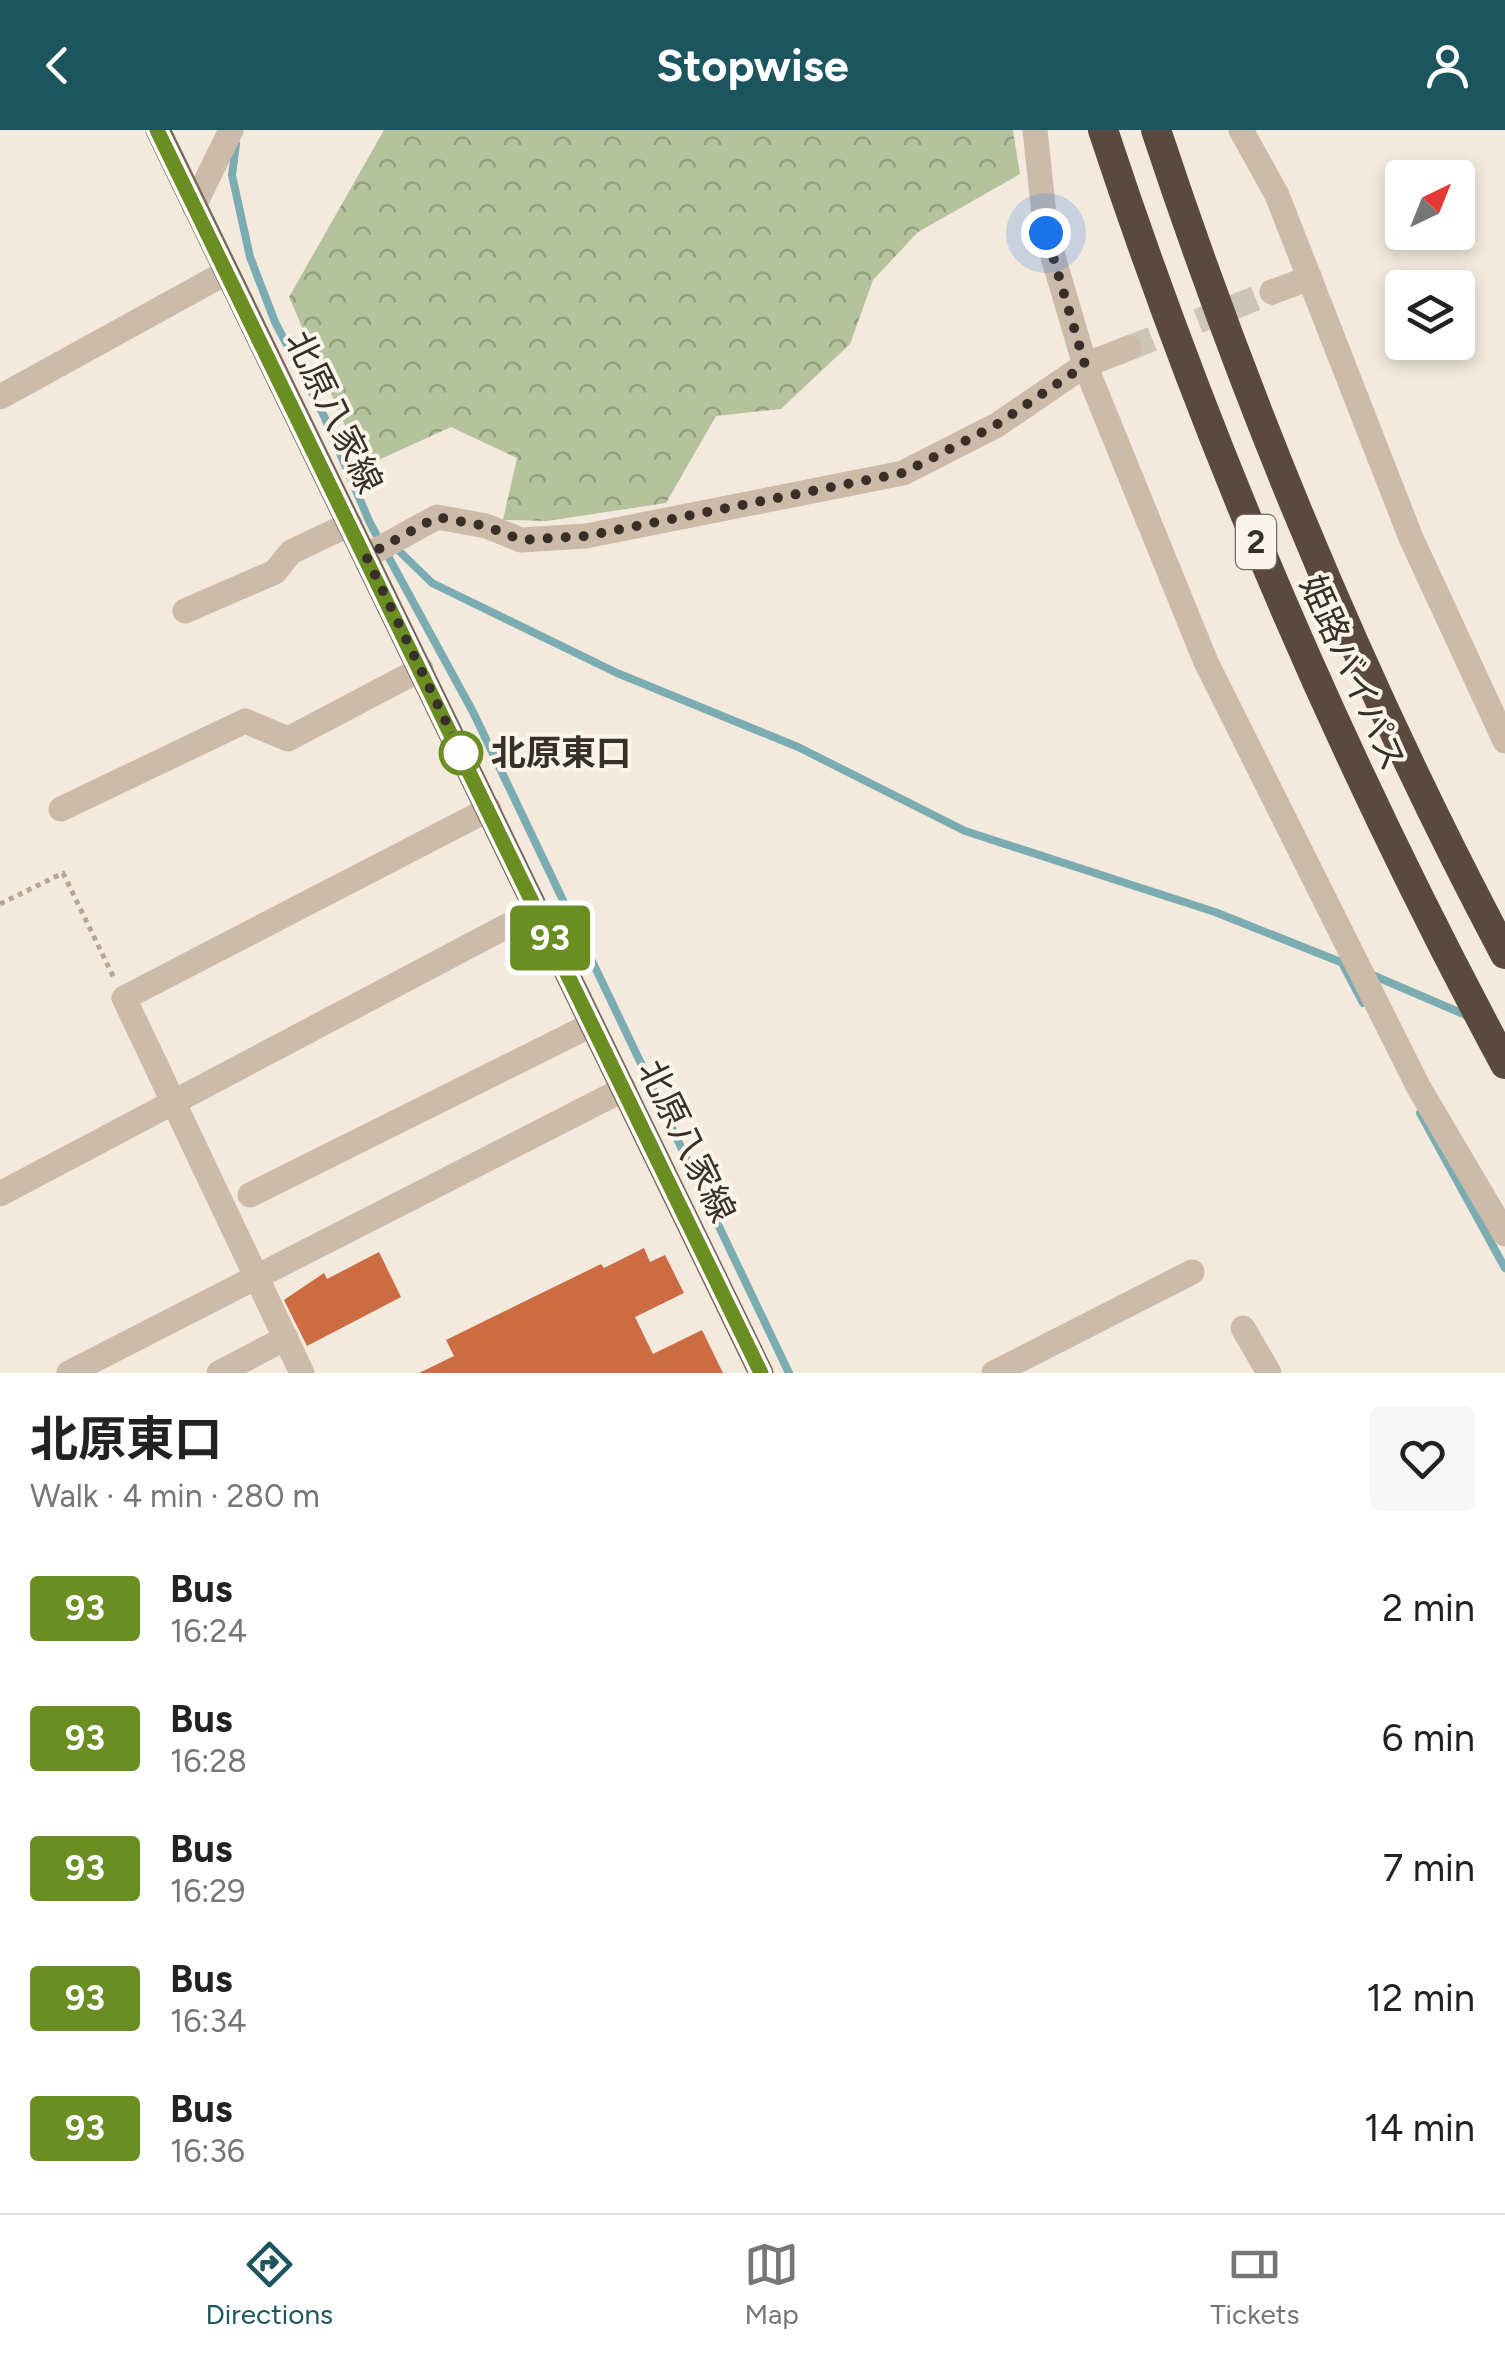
<!DOCTYPE html>
<html lang="en">
<head>
<meta charset="utf-8">
<style>
	body { margin:0; font-family:Figtree,"Noto Sans JP",sans-serif; background:#f6f6f6; color:#222; height:100vh; display:flex; flex-direction:column; font-size:38px; white-space:nowrap }
	* { box-sizing:border-box; margin:0 }
	p { font-size:32px; color:#767676 }
	.icon { flex:none; width:55px; height:55px; fill:none; stroke:currentColor; stroke-width:2; stroke-linecap:round; stroke-linejoin:round }
	.map { position:relative; height:1243px; overflow:hidden }
	.panel { display:flex; flex-direction:column; background:#fff; flex:1 }
	.panel>* { flex:none }
	.badge { padding:0 20px; border-radius:8px; font-size:35px; line-height:65px }
	.needle { width:65px; rotate:43deg }
	.buttons { position:absolute; left:1385px; top:30px; display:grid; gap:20px }
	.buttons a { display:grid; place-items:center; width:90px; height:90px; border-radius:10px; background:#fff; box-shadow:0 5px 15px #0003; font-size:50px }
	.you { position:absolute; width:50px; height:50px; margin:-25px; border:8px solid #fff; border-radius:50%; background:#1a73e8; box-shadow:0 0 0 15px #1a73e833 }
	.map>.badge { position:absolute; translate:-50% -50%; box-shadow:0 0 0 5px #fff }
	.round { display:grid; place-items:center; flex:none; width:105px; height:105px; border-radius:10px; background:#f6f6f6 }
	.summary { display:flex; align-items:center; justify-content:space-between; height:170px; padding:0 30px }
	h1 { font-size:48px; font-weight:700; line-height:75px }
	ul { padding:0; list-style:none }
	li { display:flex; align-items:center; gap:30px; height:130px; padding:0 30px }
	li div { flex:1 }
	li b { display:block; font-size:38px }
	li em { font-style:normal }
	li .badge { min-width:110px; font-weight:700; text-align:center }
	header { display:flex; justify-content:space-between; align-items:center; height:130px; padding:0 30px; background:#1c555d; color:#fff; font-size:45px; font-weight:700 }
	.tabs { display:flex; justify-content:space-around; align-items:center; height:140px; border-top:2px solid #e0e0e0; background:#fff; font-size:28px; color:#767676 }
	.tabs a { display:grid; justify-items:center; gap:5px }
	.tabs .selected { color:#1c555d }
	.map>svg:first-child { display:block }
	.forest { fill:url(#forest-crowns) }
	.lines { fill:none; stroke-linecap:round; stroke-linejoin:round }
	.stream { stroke:#7bacb2; stroke-width:8 }
	.building { fill:#cb6c43 }
	.minor-tunnel { stroke:#cec5b9; stroke-width:25; stroke-dasharray:25 12; stroke-linecap:butt }
	.path { stroke:#b8a592; stroke-width:5; stroke-dasharray:5 5; stroke-linecap:butt }
	.minor { stroke:#ccbba8; stroke-width:25 }
	.major { stroke:#7b6759; stroke-width:25 }
	.highway { stroke:#5a493f; stroke-width:30 }
	.line-casing { stroke:#fff; stroke-width:22 }
	.line { stroke:#6b8e23; stroke-width:15 }
	.walk { stroke:#392f29; stroke-width:10; stroke-dasharray:0 18 }
	.stop-dot { fill:#fff; stroke:#6b8e23; stroke-width:5 }
	.labels { text-anchor:middle; dominant-baseline:central; stroke-width:8; stroke-linejoin:round; paint-order:stroke }
	.shield { fill:#fbf4ea; stroke:#736a63; stroke-width:2.5 }
	.shield-label { font-size:32px; font-weight:bold; fill:#392f29 }
	.street-label { font-size:35px; fill:#392f29; stroke:#fbf4ea }
	.stop-label { font-size:35px; font-weight:bold; fill:#392f29; stroke:#fbf4ea; text-anchor:start }
</style>
</head>
<body>
<header><svg class="icon" aria-label="back" viewBox="0 0 24 24"><path d="M15 5l-7 7 7 7"/></svg>Stopwise<svg class="icon" aria-label="person" viewBox="0 0 24 24"><circle cx="12" cy="8" r="4"/><path d="M4 21q1-7 8-7t8 7"/></svg></header>
<div class="map">
<svg width="1505" height="1243" viewBox="0 0 1505 1243">
	<defs>
		<pattern id="forest-crowns" width="20" height="18" patternUnits="userSpaceOnUse" patternTransform="scale(2.5)"><rect width="20" height="18" fill="#b4c39c"/><path d="M2 6a3 3 0 1 1 6 0M12 15a3 3 0 1 1 6 0" fill="none" stroke="#939f7f"/></pattern>
	</defs>
	<rect width="100%" height="100%" fill="#f3eadd"/>
	<polygon class="forest" points="384,0 1013,0 1020,44 918,102 873,150 850,214 781,279 716,286 666,373 547,391 503,390 517,328 451,297 363,337 289,167"/>
	<g class="lines">
		<g class="stream">
			<polyline points="236,14 232,45 250,127 275,192 324,286 370,393 473,582 789,1243"/>
			<polyline points="395,417 432,453 617,543 798,617 965,701 1215,782 1348,835"/>
			<polyline points="1342,833 1363,873"/>
			<polyline points="1370,844 1468,886"/>
			<polyline points="1420,983 1505,1138"/>
		</g>
	</g>
	<g class="building">
		<polygon points="644,1118 650,1132 665,1125 684,1163 635,1187 653,1224 702,1200 723,1243 419,1243 454,1226 446,1210 601,1134 604,1138"/>
		<polygon points="379,1122 401,1167 307,1216 284,1170 324,1143 327,1149"/>
	</g>
	<g class="lines">
		<polyline class="minor-tunnel" points="1129,218 1272,162"/>
		<polyline class="path" points="0,774 63,743 114,848"/>
		<g class="minor">
			<polyline points="1035,0 1046,103 1085,235 1206,532 1419,958 1505,1104"/>
			<polyline points="1241,0 1277,65 1411,408 1505,611"/>
			<polyline points="194,76 231,0"/>
			<polyline points="1272,162 1310,148"/>
			<polyline points="0,267 227,142"/>
			<polyline points="366,426 437,387 486,396 521,410 586,406 903,343 997,295 1085,235 1129,218"/>
			<polyline points="185,481 275,442 291,422 350,394"/>
			<polyline points="61,679 245,591 288,609 421,539"/>
			<polyline points="0,1064 537,780"/>
			<polyline points="250,1065 591,895"/>
			<polyline points="1243,1198 1269,1243"/>
			<polyline points="69,1243 624,959"/>
			<polyline points="219,1243 286,1208"/>
			<polyline points="302,1243 124,868 489,679"/>
			<polyline points="994,1243 1192,1142"/>
		</g>
		<polyline class="major" points="158,0 761,1243"/>
		<g class="highway">
			<path d="M1103,0C1210,324 1344,634 1505,934"/>
			<path d="M1156,0C1250,283 1365,560 1505,824"/>
		</g>
	</g>
	<g class="lines">
		<defs>
			<polyline id="line" points="157,0 761,1243"/>
		</defs>
		<use href="#line" class="line-casing"/>
		<use href="#line" class="line"/>
		<polyline class="walk" points="461,623 366,426 437,387 486,396 521,410 586,406 903,343 996,295 1085,235 1046,103"/>
	</g>
	<circle class="stop-dot" cx="461" cy="623" r="20"/>
	<g class="labels">
		<rect class="shield" x="1236" y="385" width="40" height="54" rx="8"/>
		<g class="shield-label">
			<text x="1256" y="412">2</text>
		</g>
		<g class="street-label">
			<text transform="translate(334 282) rotate(64)">北原八家線</text>
			<text transform="translate(1353 543) rotate(66)">姫路バイパス</text>
			<text transform="translate(687 1011) rotate(64)">北原八家線</text>
		</g>
		<g class="stop-label">
			<text x="491" y="623">北原東口</text>
		</g>
	</g>
</svg>
<div class="buttons">
<a><svg class="needle" viewBox="-14 -14 28 28"><path d="M0-13l5 13h-10z" fill="#e53935"/><path d="M0 13l5-13h-10z" fill="#767676"/></svg></a>
<a><svg class="icon" aria-label="layers" viewBox="0 0 24 24"><path d="M12 4l9 5-9 5-9-5zM3 14l9 5 9-5"/></svg></a>
</div>
<div class="you" style="left:1046px;top:103px"></div>
<b class="badge" style="left:550px;top:808px;background:#6b8e23;color:#fff">93</b>
</div>
<section class="panel">
<div class="summary"><div><h1>北原東口</h1><p>Walk · 4 min · 280 m</p></div><a class="round"><svg class="icon" aria-label="heart" viewBox="0 0 24 24"><path d="M12 20l-8-8c-3-5 5-10 8-4 3-6 11-1 8 4z"/></svg></a></div>
<ul>
<li><span class="badge" style="background:#6b8e23;color:#fff">93</span><div><b>Bus</b><p>16:24</p></div><em>2 min</em></li>
<li><span class="badge" style="background:#6b8e23;color:#fff">93</span><div><b>Bus</b><p>16:28</p></div><em>6 min</em></li>
<li><span class="badge" style="background:#6b8e23;color:#fff">93</span><div><b>Bus</b><p>16:29</p></div><em>7 min</em></li>
<li><span class="badge" style="background:#6b8e23;color:#fff">93</span><div><b>Bus</b><p>16:34</p></div><em>12 min</em></li>
<li><span class="badge" style="background:#6b8e23;color:#fff">93</span><div><b>Bus</b><p>16:36</p></div><em>14 min</em></li>
</ul>
</section>
<nav class="tabs">
<a class="selected"><svg class="icon" aria-label="directions" viewBox="0 0 24 24"><path d="M12 3l9 9-9 9-9-9zM9 14v-3h6M13 9l2 2-2 2"/></svg>Directions</a>
<a><svg class="icon" aria-label="map" viewBox="0 0 24 24"><path d="M3 6l6-2 6 2 6-2v14l-6 2-6-2-6 2zM9 4v14M15 6v14"/></svg>Map</a>
<a><svg class="icon" aria-label="tickets" viewBox="0 0 24 24"><path d="M3 7h18v10H3zM15 7v10"/></svg>Tickets</a>
</nav>
</body>
</html>
